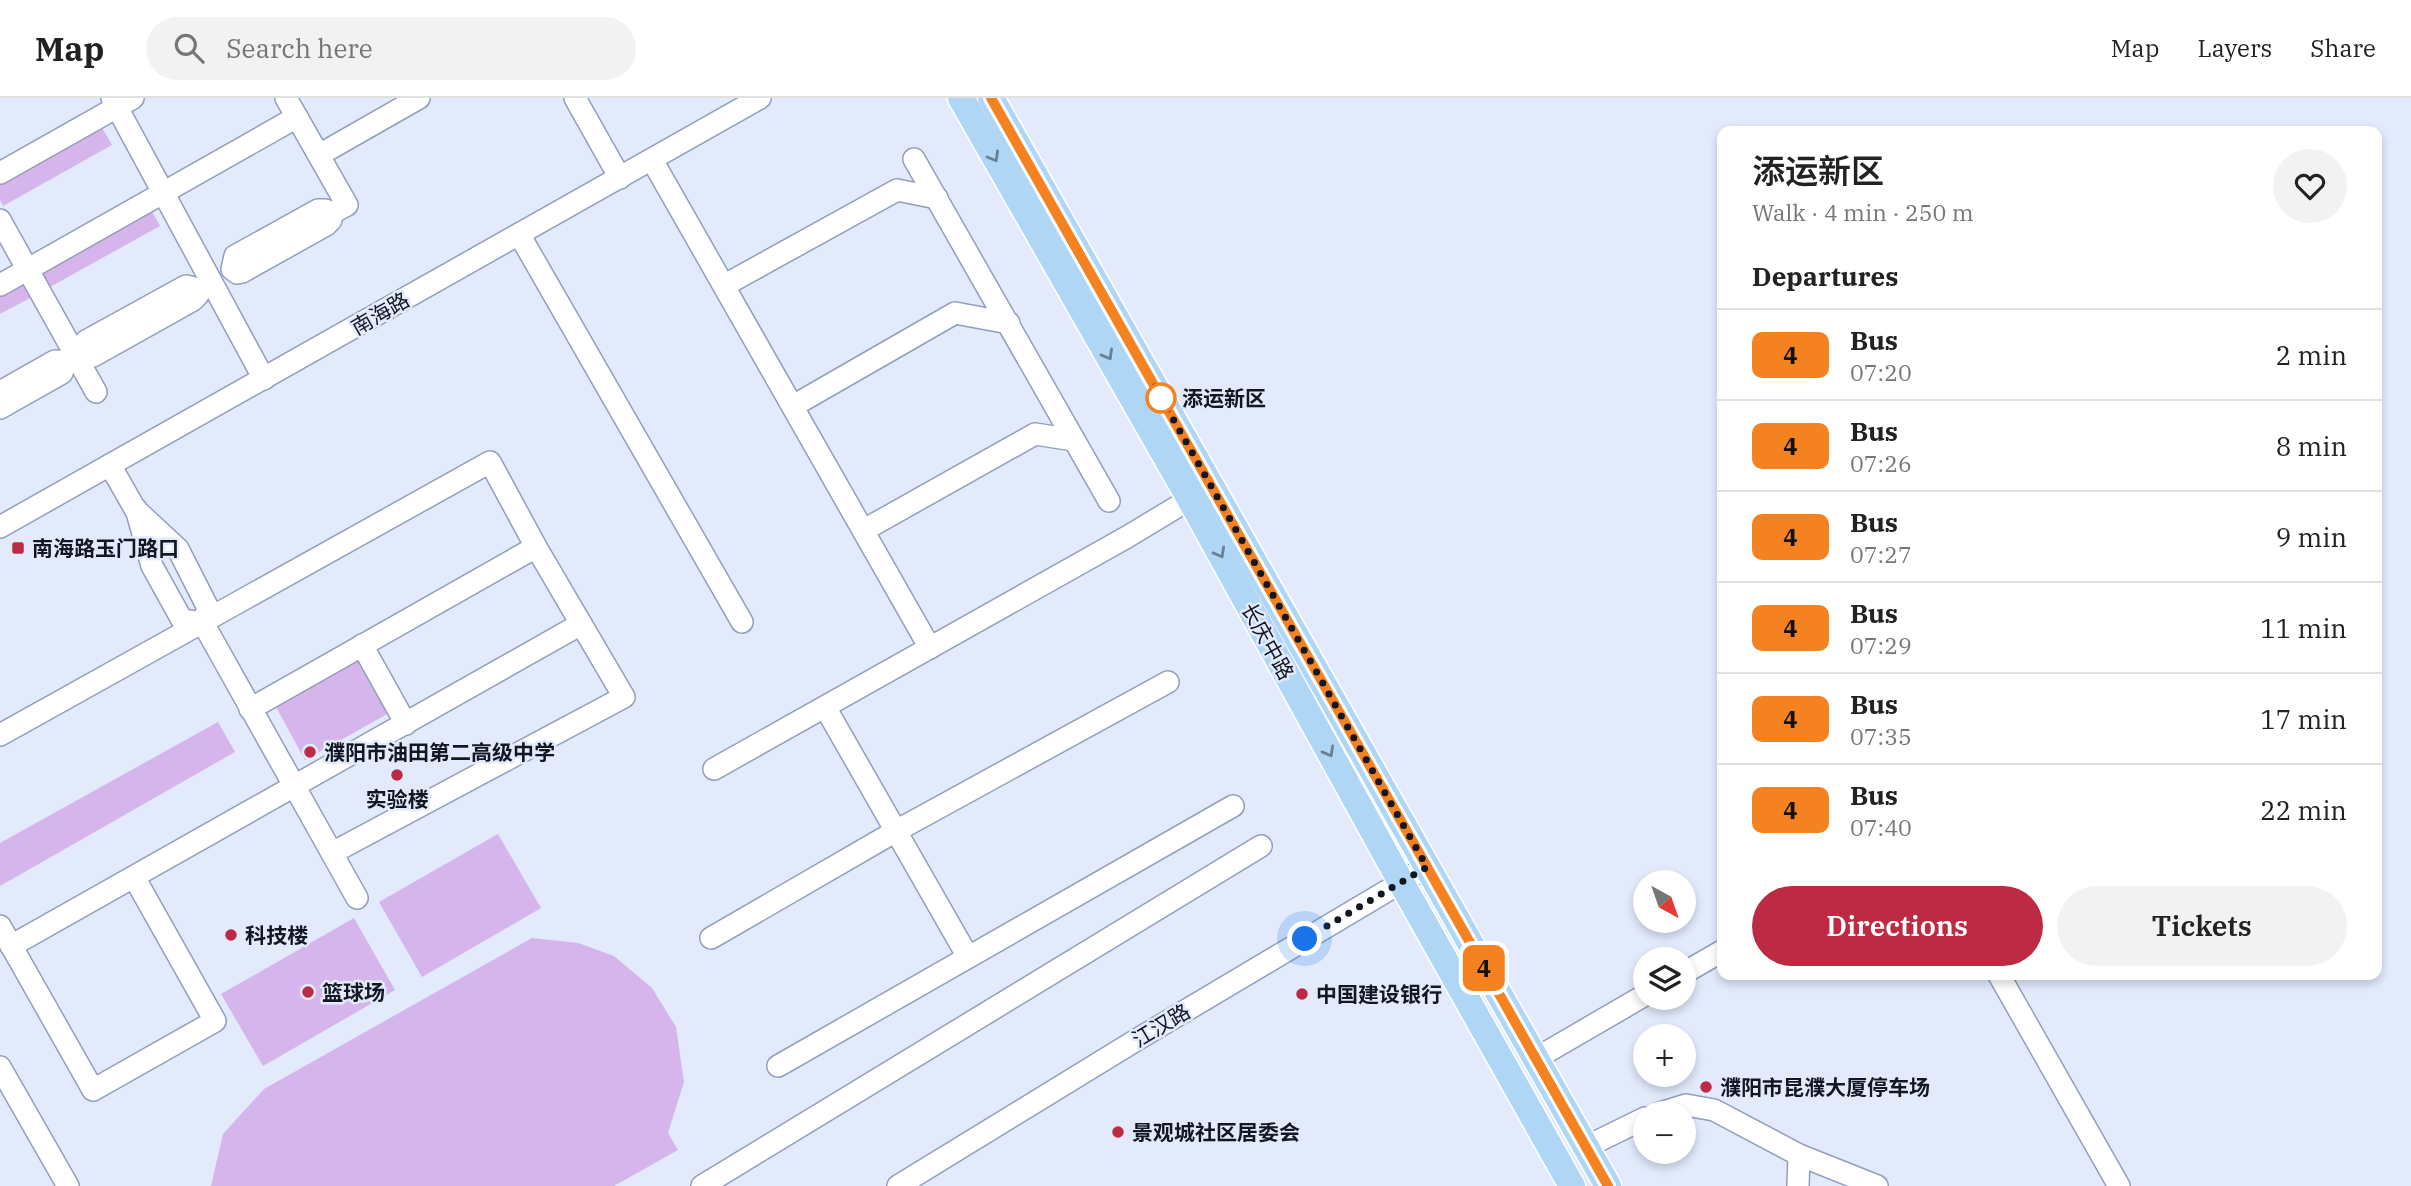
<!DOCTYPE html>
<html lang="en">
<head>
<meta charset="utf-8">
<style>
	body { margin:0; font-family:"IBM Plex Serif","Noto Sans SC",serif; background:#f2f2f2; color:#222; height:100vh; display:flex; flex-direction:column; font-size:26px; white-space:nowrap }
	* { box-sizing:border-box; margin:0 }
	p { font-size:23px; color:#767676 }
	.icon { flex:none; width:38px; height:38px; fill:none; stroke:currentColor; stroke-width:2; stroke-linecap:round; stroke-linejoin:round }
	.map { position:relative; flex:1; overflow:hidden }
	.side { position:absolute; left:1717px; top:28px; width:665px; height:854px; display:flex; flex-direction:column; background:#fff; border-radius:14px; box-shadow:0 4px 10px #0003 }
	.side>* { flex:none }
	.badge { padding:0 14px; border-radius:10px; font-size:24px; line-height:46px }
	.needle { width:46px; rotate:140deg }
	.tools { position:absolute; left:1633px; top:772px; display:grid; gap:14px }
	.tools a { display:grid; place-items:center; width:63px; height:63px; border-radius:50%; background:#fff; box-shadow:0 4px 10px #0003; font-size:35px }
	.you { position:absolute; width:35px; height:35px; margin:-18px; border:5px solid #fff; border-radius:50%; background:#1a73e8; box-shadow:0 0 0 10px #1a73e833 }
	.map>.badge { position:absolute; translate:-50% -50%; box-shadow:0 0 0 4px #fff }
	h2 { padding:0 35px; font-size:26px; line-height:63px }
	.round { display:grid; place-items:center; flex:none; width:74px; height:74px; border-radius:37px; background:#f2f2f2 }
	.overview { display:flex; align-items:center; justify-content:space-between; height:119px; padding:0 35px }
	h1 { font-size:33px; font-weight:600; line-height:52px }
	.primary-button { display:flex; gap:14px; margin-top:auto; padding:14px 35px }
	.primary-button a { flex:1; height:80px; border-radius:42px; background:#bc2a43; color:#fff; font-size:28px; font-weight:600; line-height:80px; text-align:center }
	.primary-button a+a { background:#f2f2f2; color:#222 }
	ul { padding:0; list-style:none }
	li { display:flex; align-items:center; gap:21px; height:91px; padding:0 35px; border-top:2px solid #e0e0e0 }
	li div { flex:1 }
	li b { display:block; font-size:26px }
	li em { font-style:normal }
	li .badge { min-width:77px; font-weight:700; text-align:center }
	header { display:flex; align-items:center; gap:42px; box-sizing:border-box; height:98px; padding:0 35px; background:#fff; border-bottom:2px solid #e0e0e0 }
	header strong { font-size:33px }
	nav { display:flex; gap:38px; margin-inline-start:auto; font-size:24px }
	.search { width:490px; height:63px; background:#f2f2f2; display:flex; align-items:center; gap:18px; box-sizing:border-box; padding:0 24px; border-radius:38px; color:#767676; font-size:26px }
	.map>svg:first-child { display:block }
	.green { fill:#d5b5ec }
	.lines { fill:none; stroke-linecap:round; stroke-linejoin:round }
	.minor-casing { stroke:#929fbb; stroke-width:24 }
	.major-casing { stroke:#fff; stroke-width:29 }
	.minor { stroke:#fff; stroke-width:21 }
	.major { stroke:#b0d6f5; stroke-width:26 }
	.oneway { stroke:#698096 }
	.line-casing { stroke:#fff; stroke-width:16 }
	.line { stroke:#f58220; stroke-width:10 }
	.walk { stroke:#121721; stroke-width:7; stroke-dasharray:0 12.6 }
	.stop-dot { fill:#fff; stroke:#f58220; stroke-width:3.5 }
	.poi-dot { fill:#bc2a43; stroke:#e2eafc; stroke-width:2.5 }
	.labels { text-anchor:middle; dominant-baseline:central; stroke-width:5; stroke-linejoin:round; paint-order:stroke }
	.street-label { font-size:21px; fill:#121721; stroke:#e2eafc }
	.stop-label { font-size:21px; font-weight:bold; fill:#121721; stroke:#e2eafc; text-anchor:start }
	.poi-label { font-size:21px; font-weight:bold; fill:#121721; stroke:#e2eafc; text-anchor:start }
</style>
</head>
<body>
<header>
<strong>Map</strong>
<div class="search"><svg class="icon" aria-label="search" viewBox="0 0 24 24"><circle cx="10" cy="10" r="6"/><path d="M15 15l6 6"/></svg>Search here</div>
<nav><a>Map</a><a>Layers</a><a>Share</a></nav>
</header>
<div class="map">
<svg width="2411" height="1088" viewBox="0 0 2411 1088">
	<rect width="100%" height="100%" fill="#e2eafc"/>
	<g class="green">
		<polygon points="101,28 112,47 3,108 0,102 0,85"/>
		<polygon points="149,108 160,128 50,189 39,169"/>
		<polygon points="24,178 34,198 0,216 0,191"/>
		<polygon points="360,561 391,614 305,662 276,609"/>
		<polygon points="218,624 235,654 0,788 0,745"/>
		<polygon points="498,736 541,810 422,879 379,804"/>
		<polygon points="354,820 395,892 263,968 221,896"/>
		<polygon points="532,840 578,845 614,858 652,890 676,929 684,984 668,1035 678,1052 614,1088 211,1088 223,1036 264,991"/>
	</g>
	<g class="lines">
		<defs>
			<g id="minor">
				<polyline points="112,0 264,281"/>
				<polyline points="286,0 347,107 332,115"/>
				<polyline points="575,0 620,80"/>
				<polyline points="319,57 419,0"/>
				<polyline points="914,61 1109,403"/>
				<polyline points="652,62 930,550"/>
				<polyline points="0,75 133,0"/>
				<polygon points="318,112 325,112 332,115 331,122 326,127 242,174 237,175 232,171 235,158"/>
				<polyline points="0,122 96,294"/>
				<polyline points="519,136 742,524"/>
				<polyline points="0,187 297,19"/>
				<polyline points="725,187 897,92 937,100"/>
				<polygon points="186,188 198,191 198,197 193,202 93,258 87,258 81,255 81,249 86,243"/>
				<polyline points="0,294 55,263 66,264 62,275 0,310"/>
				<polyline points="793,308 955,215 1009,225"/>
				<polyline points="110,367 135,411 178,451 208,510 203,525 357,800"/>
				<polyline points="136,411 152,468 182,522 203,525"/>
				<polyline points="0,429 760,0"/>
				<polyline points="864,432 1035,336 1074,342"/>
				<polyline points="362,547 406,626"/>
				<polyline points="825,609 968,859"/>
				<polyline points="250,611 536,449"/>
				<polyline points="0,637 490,364 536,449 624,599 332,755"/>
				<polyline points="714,671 1127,439 1190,401"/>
				<polyline points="0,828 93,992 215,923 134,779"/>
				<polyline points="711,840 896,733 1168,584"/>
				<polyline points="11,848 581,526"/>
				<polyline points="1684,875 1722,853"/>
				<polyline points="1999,877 2119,1088"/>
				<polyline points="1535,961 1645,897"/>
				<polyline points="778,968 1233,708"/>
				<polyline points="0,969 68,1088"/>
				<polyline points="1660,1015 1686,1007 1714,1012 1799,1057 1877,1088"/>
				<polyline points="1586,1049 1645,1020"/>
				<polyline points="702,1088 1261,748"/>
				<polyline points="898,1088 1138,941 1427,769"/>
				<polyline points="1798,1088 1799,1057"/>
			</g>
			<g id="major">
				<polyline points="961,0 1190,401 1401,784 1572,1088"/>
				<polyline points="991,0 1608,1088"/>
			</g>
		</defs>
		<use href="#minor" class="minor-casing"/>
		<use href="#major" class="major-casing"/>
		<use href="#minor" class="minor"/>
		<use href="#major" class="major"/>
	</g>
	<defs><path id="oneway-chevron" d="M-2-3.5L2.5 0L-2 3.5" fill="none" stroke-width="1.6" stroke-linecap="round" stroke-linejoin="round" transform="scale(1.75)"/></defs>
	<g class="oneway">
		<use href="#oneway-chevron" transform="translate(994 59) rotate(60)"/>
		<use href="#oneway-chevron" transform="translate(1108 257) rotate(60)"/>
		<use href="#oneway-chevron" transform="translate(1220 455) rotate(61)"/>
		<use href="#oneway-chevron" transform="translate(1329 654) rotate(61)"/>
	</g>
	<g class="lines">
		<defs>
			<polyline id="line" points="991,0 1608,1088"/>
		</defs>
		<use href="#line" class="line-casing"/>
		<use href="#line" class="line"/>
		<polyline class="walk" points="1161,300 1155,289 1427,769 1305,841"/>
	</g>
	<circle class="stop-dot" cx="1161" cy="300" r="14"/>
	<g class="poi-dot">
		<rect x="11" y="443" width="14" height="14" rx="3.5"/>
		<circle cx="310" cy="654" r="7"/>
		<circle cx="397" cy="677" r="7"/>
		<circle cx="231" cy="837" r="7"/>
		<circle cx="308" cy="894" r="7"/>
		<circle cx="1302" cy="896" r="7"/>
		<circle cx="1706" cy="989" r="7"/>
		<circle cx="1118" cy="1034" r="7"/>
	</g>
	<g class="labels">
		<g class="street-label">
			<text transform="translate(380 215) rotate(-30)">南海路</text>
			<text transform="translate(1268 543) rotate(61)">长庆中路</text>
			<text transform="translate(1161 927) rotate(-31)">江汉路</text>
		</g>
		<g class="stop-label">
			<text x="1182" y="300">添运新区</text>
		</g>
		<g class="poi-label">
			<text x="32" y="450">南海路玉门路口</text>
			<text x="324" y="654">濮阳市油田第二高级中学</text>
			<text x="397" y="701" text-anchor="middle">实验楼</text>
			<text x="245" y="837">科技楼</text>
			<text x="322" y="894">篮球场</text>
			<text x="1316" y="896">中国建设银行</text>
			<text x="1720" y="989">濮阳市昆濮大厦停车场</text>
			<text x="1132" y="1034">景观城社区居委会</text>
		</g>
	</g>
</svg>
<div class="tools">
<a><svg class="needle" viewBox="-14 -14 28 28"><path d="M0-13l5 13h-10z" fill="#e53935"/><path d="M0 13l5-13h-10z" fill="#767676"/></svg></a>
<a><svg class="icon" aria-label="layers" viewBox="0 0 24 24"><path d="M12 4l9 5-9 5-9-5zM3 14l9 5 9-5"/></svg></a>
<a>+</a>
<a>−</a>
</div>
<div class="you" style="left:1305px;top:841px"></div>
<b class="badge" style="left:1484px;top:870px;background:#f58220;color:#111">4</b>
<section class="side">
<div class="overview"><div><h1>添运新区</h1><p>Walk · 4 min · 250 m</p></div><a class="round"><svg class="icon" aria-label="heart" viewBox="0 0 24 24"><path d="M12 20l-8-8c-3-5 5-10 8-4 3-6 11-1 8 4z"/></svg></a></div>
<h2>Departures</h2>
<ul>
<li><span class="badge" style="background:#f58220;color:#111">4</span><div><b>Bus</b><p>07:20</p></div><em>2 min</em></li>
<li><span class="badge" style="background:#f58220;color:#111">4</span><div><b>Bus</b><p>07:26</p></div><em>8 min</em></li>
<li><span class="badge" style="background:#f58220;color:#111">4</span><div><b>Bus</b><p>07:27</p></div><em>9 min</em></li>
<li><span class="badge" style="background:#f58220;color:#111">4</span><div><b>Bus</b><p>07:29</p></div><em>11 min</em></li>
<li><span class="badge" style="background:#f58220;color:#111">4</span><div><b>Bus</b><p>07:35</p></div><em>17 min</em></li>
<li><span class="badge" style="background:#f58220;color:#111">4</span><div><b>Bus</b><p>07:40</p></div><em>22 min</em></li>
</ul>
<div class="primary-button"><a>Directions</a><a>Tickets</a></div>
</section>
</div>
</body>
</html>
